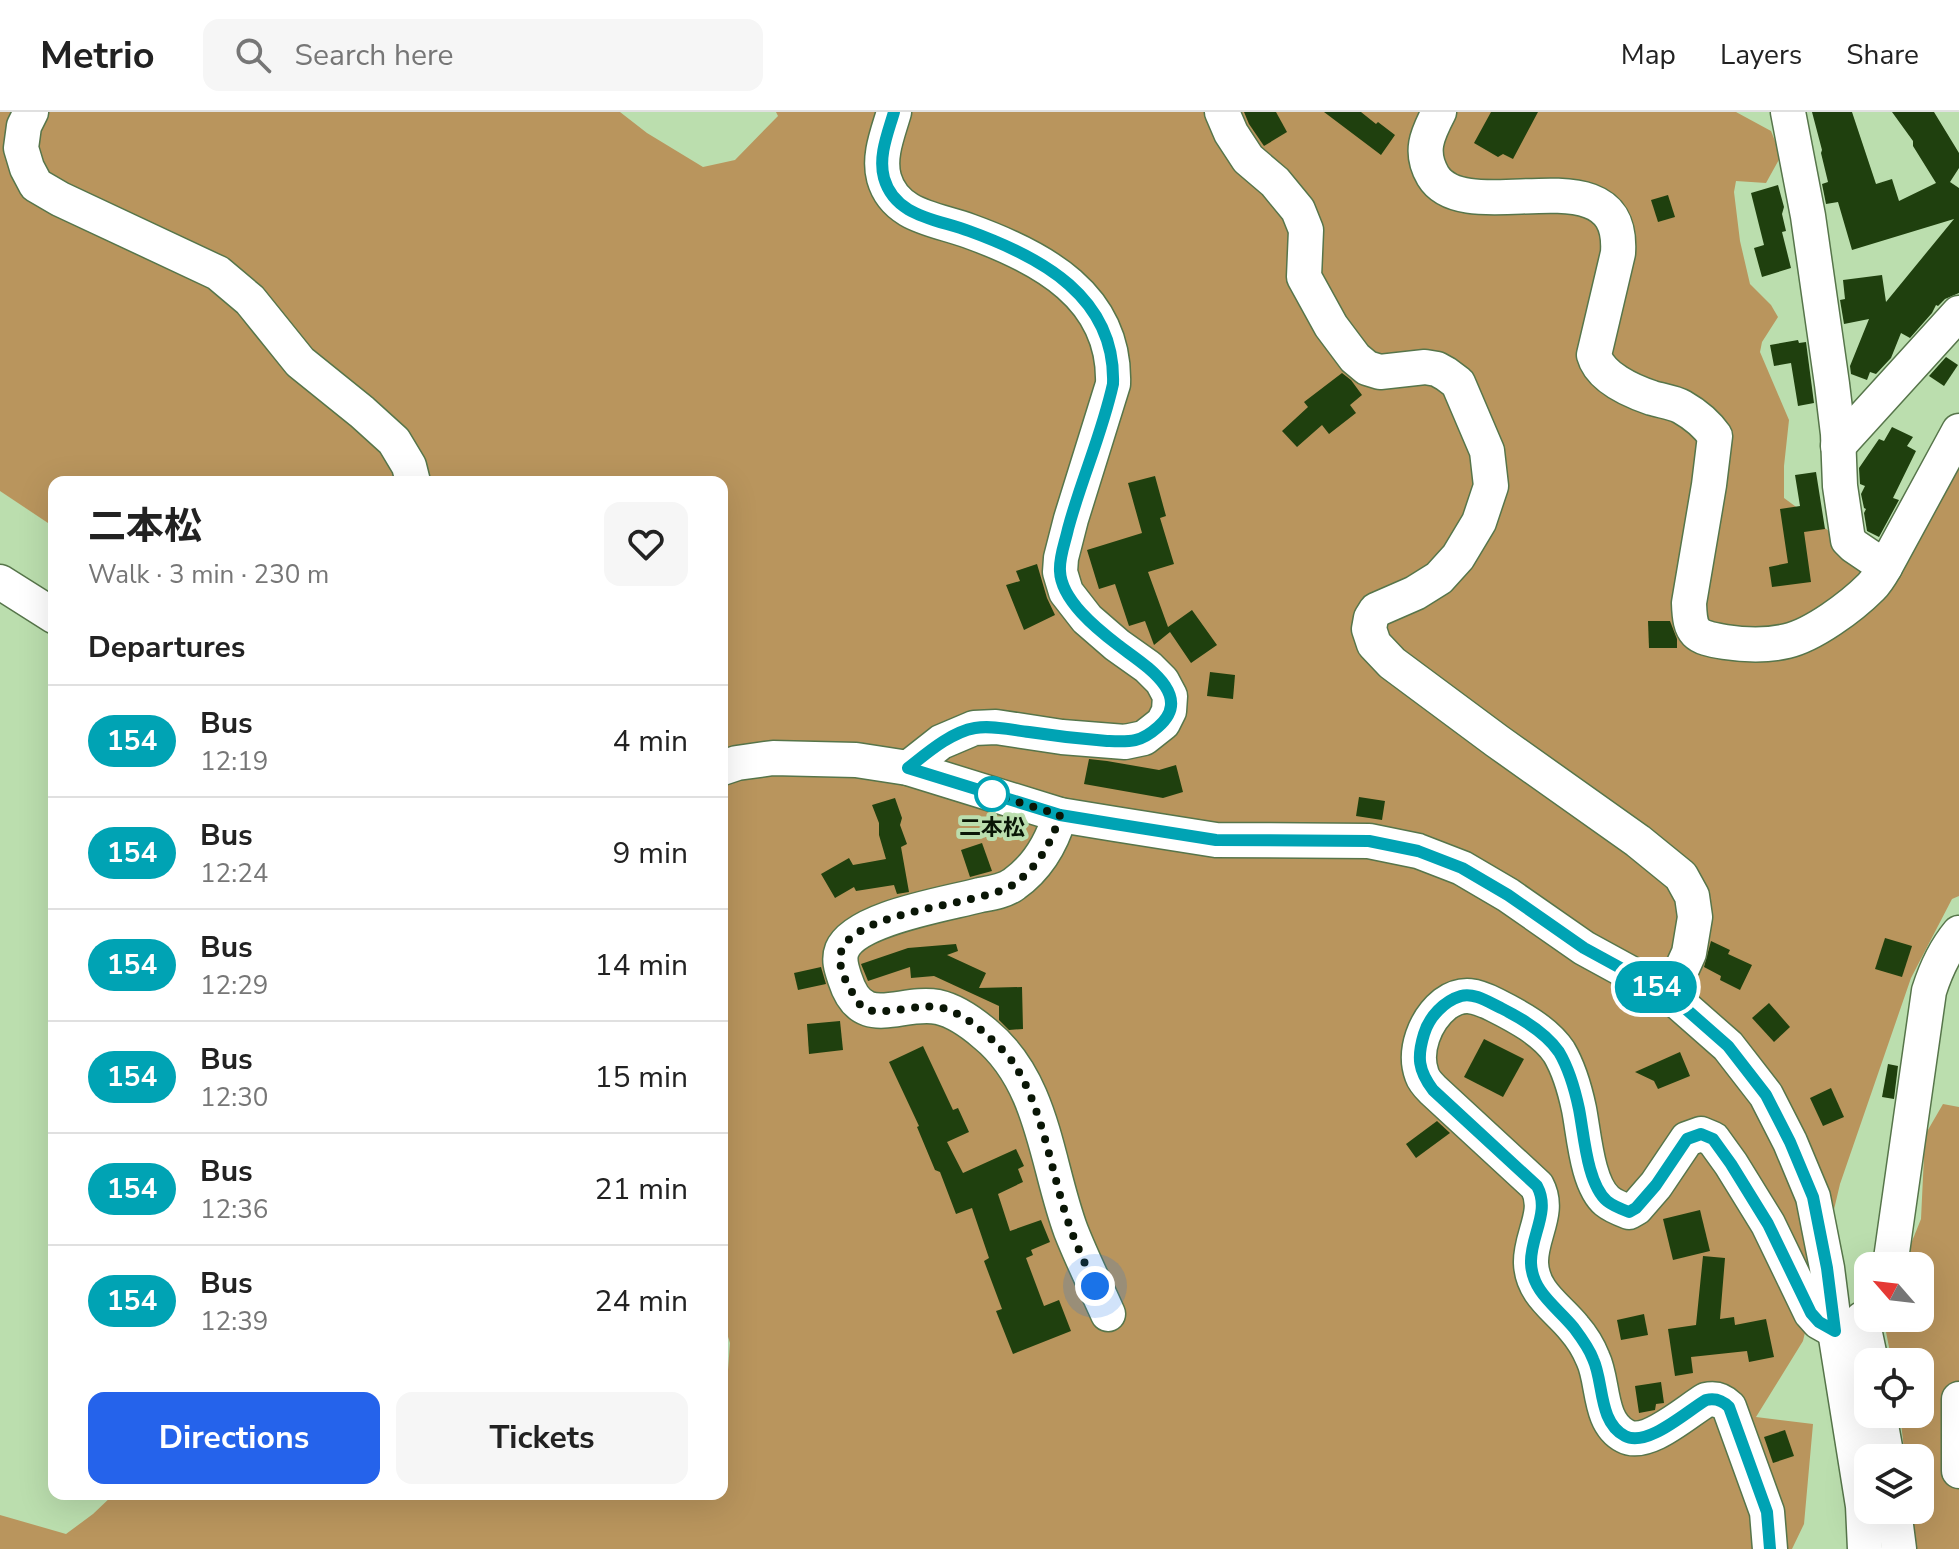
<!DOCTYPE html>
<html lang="en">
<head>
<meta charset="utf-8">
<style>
	body { margin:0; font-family:"Nunito Sans","Noto Sans JP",sans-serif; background:#f6f6f6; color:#222; height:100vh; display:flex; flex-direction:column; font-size:30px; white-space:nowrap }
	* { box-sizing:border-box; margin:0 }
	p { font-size:26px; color:#767676 }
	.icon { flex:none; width:44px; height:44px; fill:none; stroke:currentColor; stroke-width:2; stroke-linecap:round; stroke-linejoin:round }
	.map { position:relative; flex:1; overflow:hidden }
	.sheet { position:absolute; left:48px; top:364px; width:680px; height:1024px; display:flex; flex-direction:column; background:#fff; border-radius:16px; box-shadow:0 8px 32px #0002 }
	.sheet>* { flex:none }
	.badge { padding:0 16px; border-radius:26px; font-size:28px; line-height:52px }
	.needle { width:52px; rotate:298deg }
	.tools { position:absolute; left:1854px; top:1140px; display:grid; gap:16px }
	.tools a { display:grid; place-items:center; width:80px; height:80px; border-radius:16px; background:#fff; box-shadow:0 8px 32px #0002; font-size:40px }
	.you { position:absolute; width:40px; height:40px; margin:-20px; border:6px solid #fff; border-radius:50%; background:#1a73e8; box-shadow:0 0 0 12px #1a73e833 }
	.map>.badge { position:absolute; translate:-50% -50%; box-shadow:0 0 0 4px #fff }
	h2 { padding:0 40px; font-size:30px; line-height:72px }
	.round { display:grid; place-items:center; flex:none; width:84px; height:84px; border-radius:16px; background:#f6f6f6 }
	.head { display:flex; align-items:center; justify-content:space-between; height:136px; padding:0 40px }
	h1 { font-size:38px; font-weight:700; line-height:60px }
	.cta { display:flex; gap:16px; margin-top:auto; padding:16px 40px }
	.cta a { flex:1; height:92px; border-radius:16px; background:#2563eb; color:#fff; font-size:32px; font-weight:700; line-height:92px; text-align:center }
	.cta a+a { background:#f6f6f6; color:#222 }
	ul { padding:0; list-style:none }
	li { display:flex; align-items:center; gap:24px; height:112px; padding:0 40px; border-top:2px solid #e0e0e0 }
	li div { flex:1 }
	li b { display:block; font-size:30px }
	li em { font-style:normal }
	li .badge { min-width:88px; font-weight:700; text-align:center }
	header { display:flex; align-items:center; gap:48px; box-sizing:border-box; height:112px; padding:0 40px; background:#fff; border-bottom:2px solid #e0e0e0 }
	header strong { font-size:38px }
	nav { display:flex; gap:44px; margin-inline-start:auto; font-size:28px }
	.search { width:560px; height:72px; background:#f6f6f6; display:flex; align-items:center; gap:20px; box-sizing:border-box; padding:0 28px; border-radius:16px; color:#767676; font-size:30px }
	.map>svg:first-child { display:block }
	.forest { fill:#b9955d }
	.building { fill:#1f400e }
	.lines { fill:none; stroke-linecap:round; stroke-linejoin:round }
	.minor-casing { stroke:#56754a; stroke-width:37 }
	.minor { stroke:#fff; stroke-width:34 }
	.line-casing { stroke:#fff; stroke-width:18 }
	.line { stroke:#00a3b4; stroke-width:12 }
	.walk { stroke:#0a1606; stroke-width:8; stroke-dasharray:0 14.4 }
	.stop-dot { fill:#fff; stroke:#00a3b4; stroke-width:4 }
	.labels { text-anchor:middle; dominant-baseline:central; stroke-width:8; stroke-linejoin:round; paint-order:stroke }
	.stop-label { font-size:22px; font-weight:bold; fill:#0a1606; stroke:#bbdeae }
</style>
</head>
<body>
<header>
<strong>Metrio</strong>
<div class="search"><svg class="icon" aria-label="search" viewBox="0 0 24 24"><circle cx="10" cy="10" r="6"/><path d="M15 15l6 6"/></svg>Search here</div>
<nav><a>Map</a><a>Layers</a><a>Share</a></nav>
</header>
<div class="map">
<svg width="1959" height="1437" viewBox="0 0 1959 1437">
	<rect width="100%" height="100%" fill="#bbdeae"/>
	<g class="forest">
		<polygon points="0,0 620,0 647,21 703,55 735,48 778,4 776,0 1736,0 1771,19 1781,44 1766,71 1736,69 1734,80 1740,129 1750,172 1771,193 1778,205 1762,230 1760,240 1789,308 1784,354 1784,386 1837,425 1868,460 1950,369 1959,356 1959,784 1952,787 1911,866 1840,1072 1803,1229 1756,1305 1813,1312 1804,1412 1792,1437 0,1437 0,1403 66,1422 93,1402 114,1382 722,1382 722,1275 727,1271 730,1231 722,1206 722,370 54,370 54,415 0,379"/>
		<polygon points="1943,992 1959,995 1959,1437 1898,1437 1908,1398 1920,1398 1920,1346 1905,1346 1900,1302 1920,1302 1920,1250 1892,1250 1886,1220 1890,1206 1920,1206 1920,1154 1902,1154 1921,1107 1925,1023"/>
	</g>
	<g class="building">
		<polygon points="1244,0 1276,0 1287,20 1264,34 1249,12"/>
		<polygon points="1324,0 1361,0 1376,12 1378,10 1395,23 1381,43"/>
		<polygon points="1491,0 1538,0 1513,47 1503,42 1498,45 1474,31"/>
		<polygon points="1812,0 1852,0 1876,72 1892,67 1899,89 1936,71 1913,34 1913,29 1892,0 1934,0 1959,41 1959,56 1950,70 1959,76 1959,181 1945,187 1938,194 1936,193 1932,201 1910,226 1901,221 1891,246 1876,262 1870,260 1867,268 1851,262 1850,254 1869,207 1844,212 1840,188 1845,187 1843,168 1882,163 1886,190 1954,107 1852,138 1838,90 1826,92 1822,72 1828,70 1821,41 1822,38"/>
		<polygon points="1778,73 1784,95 1782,102 1786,119 1782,120 1791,156 1762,165 1754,136 1764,133 1751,81"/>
		<polygon points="1668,83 1675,105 1658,110 1651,88"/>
		<polygon points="1798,228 1799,231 1806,230 1814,291 1798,294 1791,251 1774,254 1770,233"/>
		<polygon points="1946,245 1958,253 1944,274 1929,264"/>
		<polygon points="1342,261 1351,268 1362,283 1350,293 1356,301 1329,322 1322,313 1297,335 1282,319 1308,295 1304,290"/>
		<polygon points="1892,315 1913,325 1907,334 1916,339 1893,386 1899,388 1879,425 1867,419 1864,401 1866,397 1864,396 1861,382 1865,374 1860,372 1859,356 1879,327 1884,329"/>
		<polygon points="1816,360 1825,417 1804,420 1811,470 1772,475 1769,455 1788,451 1780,397 1800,394 1795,363"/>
		<polygon points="1155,364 1166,404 1160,406 1174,452 1148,460 1168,515 1192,498 1217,533 1191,551 1170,520 1154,533 1145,509 1129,514 1115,472 1099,477 1087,438 1142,421 1128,371"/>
		<polygon points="1037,452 1047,486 1055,503 1024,518 1006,473 1020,469 1016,459"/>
		<polygon points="1648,509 1670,509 1677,527 1677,536 1649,536"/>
		<polygon points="1210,560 1235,563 1233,587 1207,584"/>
		<polygon points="1089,647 1107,649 1159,658 1176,653 1183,680 1163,686 1084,672"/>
		<polygon points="1359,685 1385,689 1382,708 1356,704"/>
		<polygon points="895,686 902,706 900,713 907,732 901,735 909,780 897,782 894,773 856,779 854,775 835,786 821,762 849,746 853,753 886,747 879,723 879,711 872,693"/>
		<polygon points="982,731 992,759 970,765 961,738"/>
		<polygon points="1885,826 1912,834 1902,865 1875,857"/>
		<polygon points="1711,829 1730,838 1728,842 1752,853 1740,878 1720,868 1721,864 1704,855"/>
		<polygon points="956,832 958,839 947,843 986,861 979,876 1022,875 1023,917 1009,918 999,908 999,894 934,864 911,866 910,855 868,869 861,852 908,836"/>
		<polygon points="821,855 826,872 798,878 794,861"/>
		<polygon points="1769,891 1790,915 1774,930 1752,906"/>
		<polygon points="840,909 843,938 809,942 807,912"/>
		<polygon points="1484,927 1524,947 1503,985 1464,965"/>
		<polygon points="923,934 953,998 958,996 969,1020 947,1030 963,1061 1016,1037 1024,1054 1018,1057 1023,1070 998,1082 1010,1119 1041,1108 1050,1130 1031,1138 1033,1143 1026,1146 1044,1194 1059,1188 1071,1219 1013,1242 996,1199 1002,1197 984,1149 989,1146 972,1096 956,1102 940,1060 935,1058 917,1015 919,1014 889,950"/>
		<polygon points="1680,940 1690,964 1658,977 1654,969 1635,960"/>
		<polygon points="1888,952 1898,954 1894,987 1882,985"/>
		<polygon points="1831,976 1844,1005 1823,1014 1810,986"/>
		<polygon points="1437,1009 1450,1021 1416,1046 1406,1032"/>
		<polygon points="1700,1098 1710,1139 1673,1148 1663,1107"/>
		<polygon points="1703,1144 1725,1146 1720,1207 1734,1205 1735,1213 1766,1207 1774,1245 1749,1250 1747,1239 1691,1245 1693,1261 1675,1264 1668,1217 1696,1213"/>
		<polygon points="1644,1202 1648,1223 1621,1228 1617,1208"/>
		<polygon points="1661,1270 1664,1291 1656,1292 1655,1298 1639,1301 1635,1274"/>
		<polygon points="1785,1318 1794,1344 1773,1351 1764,1325"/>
	</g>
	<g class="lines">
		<defs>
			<g id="minor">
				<polyline points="31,0 24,14 21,36 27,56 36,73 60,87 218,161 250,188 300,250 362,300 394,329 409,354 413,370"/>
				<path d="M894,0C888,21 878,44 884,66C895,105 937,107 969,119C1041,145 1116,184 1113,272L1071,407L1061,446L1060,460L1066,480L1087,507L1117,533L1148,555L1162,569L1170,584L1169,599L1163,611L1144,626L1125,630L1062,625L996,615L974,616L941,630L908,656"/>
				<polyline points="1222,0 1231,21 1248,47 1275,70 1298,98 1306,118 1304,165 1331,214 1355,246 1367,256 1380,260 1425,255 1437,257 1446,262 1458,271 1487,339 1491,374 1479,410 1458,445 1439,466 1415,481 1376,498 1371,506 1369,517 1374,532 1392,551 1497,629 1638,729 1681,764 1692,784 1695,805 1689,841 1670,883"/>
				<path d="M1439,0C1427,23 1419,40 1433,64C1467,120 1625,35 1618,141L1594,243C1600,265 1631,279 1652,286C1662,289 1673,290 1682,295C1696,303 1706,311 1715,324L1709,373L1689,491C1690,522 1695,525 1725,530C1745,533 1766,534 1787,529C1813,523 1851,495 1871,475C1876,470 1881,462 1885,455L1959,319"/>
				<polyline points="1788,0 1808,104 1832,272 1838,322 1840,374 1848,428 1854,434 1885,455"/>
				<polyline points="1838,334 1959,201"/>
				<polyline points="0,470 54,504"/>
				<polyline points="722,656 737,651 773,646 856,648 908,656 1060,703 1115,712 1216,728 1369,729 1418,739 1462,756 1508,783 1584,836 1670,883 1728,934 1766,983 1790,1030 1813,1085 1827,1156 1835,1219 1863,1394 1865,1437"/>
				<path d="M1060,703C1052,730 1038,755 1014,772C1005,779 991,781 980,783C947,792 855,806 842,838C838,848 842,858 845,867C862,921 899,888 938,895C956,899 971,910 985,922C1044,970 1046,1052 1071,1119C1082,1147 1096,1175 1108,1202"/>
				<path d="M1890,1154L1929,879C1936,857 1944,839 1959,821"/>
				<polyline points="1862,1207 1871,1250"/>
				<polyline points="1959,1287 1959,1359"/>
				<polyline points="1879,1302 1887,1346"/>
				<polyline points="1894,1398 1899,1437"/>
				<path d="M1770,1437L1767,1400L1729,1295C1722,1288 1714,1286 1706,1288C1687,1299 1647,1336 1625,1324C1598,1310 1604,1270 1593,1247C1589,1237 1581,1224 1574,1216C1557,1195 1532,1181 1531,1151C1530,1124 1551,1100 1537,1074L1433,978C1429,974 1424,969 1422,963C1413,939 1425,908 1445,892C1463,879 1477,884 1495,893C1517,904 1545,919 1559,940C1569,957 1575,978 1579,997C1584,1022 1587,1072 1607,1089C1613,1094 1621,1097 1629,1100L1636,1096L1656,1073L1687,1027L1701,1022L1713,1027L1731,1052L1768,1112L1811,1201L1819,1210L1835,1219"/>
			</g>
		</defs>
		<use href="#minor" class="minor-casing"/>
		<use href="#minor" class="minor"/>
	</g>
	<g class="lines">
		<defs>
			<path id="line" d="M894,0C888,21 878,44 884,66C895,105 937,107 969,119C1041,145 1116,185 1113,272C1102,322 1081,368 1068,417C1065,431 1059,445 1060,459C1061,488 1097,517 1118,533C1141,551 1196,582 1158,615C1140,631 1130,630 1107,629C1081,627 1055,624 1029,620C1012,618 992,613 975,616C951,620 927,641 908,656L1060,703L1115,712L1216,728L1369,729L1418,739L1462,756L1508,783L1584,836L1670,883L1728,934L1766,983L1790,1030L1813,1085L1827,1156L1835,1219L1819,1210L1811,1201L1768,1112L1731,1052L1713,1027L1701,1022L1687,1027L1656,1073L1636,1096L1629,1100C1621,1097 1613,1094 1607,1089C1587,1072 1584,1022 1579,997C1575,978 1569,957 1559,940C1546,921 1521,906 1501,896C1490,891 1474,880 1461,884C1444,889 1429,905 1424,922C1417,945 1418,958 1433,978L1537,1074C1551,1100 1530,1124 1531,1151C1532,1180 1557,1195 1574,1216C1580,1224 1589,1236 1593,1247C1604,1270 1598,1310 1625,1324C1647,1336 1687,1299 1706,1288C1714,1286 1722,1288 1729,1295L1767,1400L1770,1437"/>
		</defs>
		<use href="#line" class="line-casing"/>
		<use href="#line" class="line"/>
		<path class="walk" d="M992,682L1060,703C1052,730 1038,755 1014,772C984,795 835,797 840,850C842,862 847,873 854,883C857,888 860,894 865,897C881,904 918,892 938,895C958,899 975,912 989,925C998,933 1008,943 1014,952C1044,997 1052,1067 1071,1118C1078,1137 1087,1156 1095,1174"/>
	</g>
	<circle class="stop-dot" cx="992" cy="682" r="16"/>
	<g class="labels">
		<g class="stop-label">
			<text x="992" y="716">二本松</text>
		</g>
	</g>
</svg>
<div class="tools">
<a><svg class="needle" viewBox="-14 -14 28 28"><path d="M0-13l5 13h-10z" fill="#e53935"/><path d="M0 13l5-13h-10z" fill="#767676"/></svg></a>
<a><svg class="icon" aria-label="locate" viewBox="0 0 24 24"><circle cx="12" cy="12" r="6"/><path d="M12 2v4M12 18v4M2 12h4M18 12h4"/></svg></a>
<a><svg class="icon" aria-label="layers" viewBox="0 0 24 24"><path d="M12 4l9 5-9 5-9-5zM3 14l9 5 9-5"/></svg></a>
</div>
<div class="you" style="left:1095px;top:1174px"></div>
<b class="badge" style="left:1656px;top:875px;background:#00a3b4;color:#fff">154</b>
<section class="sheet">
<div class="head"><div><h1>二本松</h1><p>Walk · 3 min · 230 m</p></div><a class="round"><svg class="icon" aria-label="heart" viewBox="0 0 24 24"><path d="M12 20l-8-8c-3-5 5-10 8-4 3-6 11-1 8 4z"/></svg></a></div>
<h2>Departures</h2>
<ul>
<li><span class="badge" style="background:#00a3b4;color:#fff">154</span><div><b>Bus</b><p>12:19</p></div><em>4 min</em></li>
<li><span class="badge" style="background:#00a3b4;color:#fff">154</span><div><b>Bus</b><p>12:24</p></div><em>9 min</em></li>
<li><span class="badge" style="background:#00a3b4;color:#fff">154</span><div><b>Bus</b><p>12:29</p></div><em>14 min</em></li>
<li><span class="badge" style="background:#00a3b4;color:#fff">154</span><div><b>Bus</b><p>12:30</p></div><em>15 min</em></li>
<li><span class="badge" style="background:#00a3b4;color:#fff">154</span><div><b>Bus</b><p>12:36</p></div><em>21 min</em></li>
<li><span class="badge" style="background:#00a3b4;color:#fff">154</span><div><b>Bus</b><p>12:39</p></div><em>24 min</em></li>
</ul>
<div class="cta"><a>Directions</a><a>Tickets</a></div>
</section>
</div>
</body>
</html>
